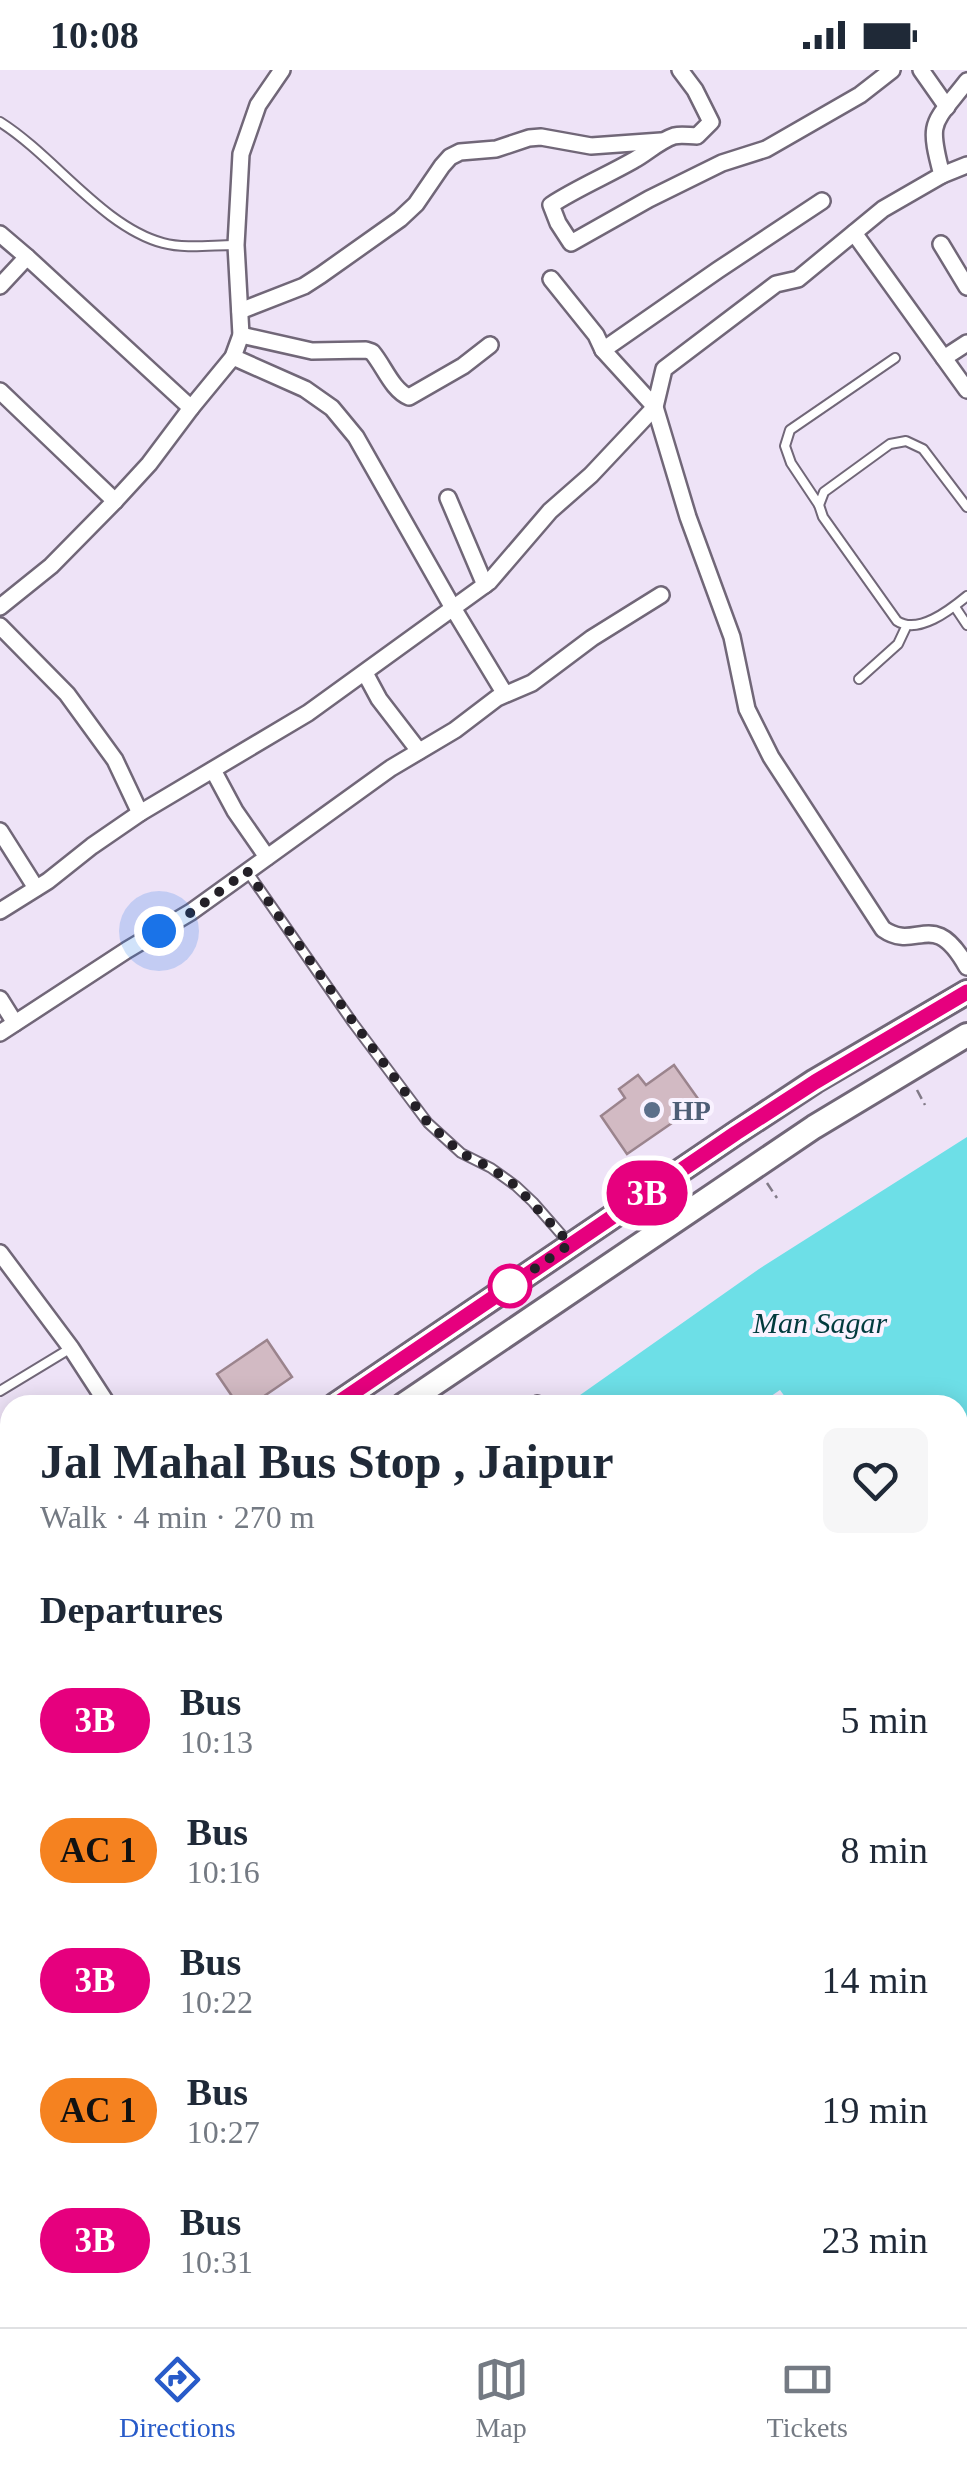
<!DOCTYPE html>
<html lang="en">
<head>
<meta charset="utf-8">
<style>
	body { margin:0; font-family:Georgia,serif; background:#f6f6f7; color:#1f2937; height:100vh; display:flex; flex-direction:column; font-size:38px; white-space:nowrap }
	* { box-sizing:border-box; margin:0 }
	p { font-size:32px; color:#747a83 }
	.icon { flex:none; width:55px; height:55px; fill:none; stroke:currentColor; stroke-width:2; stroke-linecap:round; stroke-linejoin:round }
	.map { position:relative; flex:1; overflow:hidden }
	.details { position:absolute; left:0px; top:1325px; width:968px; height:932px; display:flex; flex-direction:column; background:#fff; border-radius:30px 30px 0 0; box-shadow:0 5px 25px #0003 }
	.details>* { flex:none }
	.badge { padding:0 20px; border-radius:32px; font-size:35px; line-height:65px }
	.you { position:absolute; width:50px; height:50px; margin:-25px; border:8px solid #fff; border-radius:50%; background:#1a73e8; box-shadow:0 0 0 15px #1a73e833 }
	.map>.badge { position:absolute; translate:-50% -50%; box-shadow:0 0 0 5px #fff }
	h2 { padding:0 40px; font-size:38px; line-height:90px }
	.round { display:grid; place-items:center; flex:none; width:105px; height:105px; border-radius:15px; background:#f6f6f7 }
	.head { display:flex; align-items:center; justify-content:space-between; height:170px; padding:0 40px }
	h1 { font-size:48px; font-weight:800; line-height:75px }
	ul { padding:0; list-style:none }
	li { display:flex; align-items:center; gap:30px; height:130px; padding:0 40px }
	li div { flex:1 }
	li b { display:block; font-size:38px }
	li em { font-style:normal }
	li .badge { min-width:110px; font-weight:700; text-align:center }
	.status { display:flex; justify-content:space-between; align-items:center; height:70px; padding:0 50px; background:#fff; direction:ltr }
	.status svg { height:28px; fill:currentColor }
	.tab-bar { display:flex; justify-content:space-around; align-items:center; height:140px; border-top:2px solid #e0e1e3; background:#fff; font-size:28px; color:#747a83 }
	.tab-bar a { display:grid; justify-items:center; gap:5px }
	.tab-bar .current { color:#285bc9 }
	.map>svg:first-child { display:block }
	.water { fill:#6ddfe7 }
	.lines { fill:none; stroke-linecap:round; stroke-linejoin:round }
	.stream { stroke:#6ddfe7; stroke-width:5 }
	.building { fill:#d2bac3; stroke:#9b848d; stroke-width:2.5 }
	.service-casing { stroke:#716778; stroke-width:12 }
	.pedestrian-casing { stroke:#716778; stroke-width:16 }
	.minor-casing { stroke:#716778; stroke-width:20 }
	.secondary-casing { stroke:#716778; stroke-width:28 }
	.path { stroke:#817a87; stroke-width:2.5; stroke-dasharray:10 5; stroke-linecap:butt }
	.service { stroke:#fff; stroke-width:8 }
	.pedestrian { stroke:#fff; stroke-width:11 }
	.minor { stroke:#fff; stroke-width:15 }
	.secondary { stroke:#fff; stroke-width:22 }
	.line-casing { stroke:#fff; stroke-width:22 }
	.line { stroke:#e6007e; stroke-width:15 }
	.walk { stroke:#242027; stroke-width:10; stroke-dasharray:0 18 }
	.service-dot { fill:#5c6f8a; stroke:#f9f2ff; stroke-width:4 }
	.stop-dot { fill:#fff; stroke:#e6007e; stroke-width:5 }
	.labels { text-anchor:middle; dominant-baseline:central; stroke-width:8; stroke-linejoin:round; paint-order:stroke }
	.service-label { font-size:28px; font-weight:bold; fill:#4e5e75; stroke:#f9f2ff; text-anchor:start }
	.water-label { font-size:30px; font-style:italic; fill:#013a3d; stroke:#f9f2ff }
</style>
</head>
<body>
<div class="status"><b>10:08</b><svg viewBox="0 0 49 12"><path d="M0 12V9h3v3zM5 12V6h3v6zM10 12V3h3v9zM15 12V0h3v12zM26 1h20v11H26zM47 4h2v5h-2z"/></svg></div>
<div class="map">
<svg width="967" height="2257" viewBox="0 0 967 2257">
	<rect width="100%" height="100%" fill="#eee3f7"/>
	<polygon class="water" points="967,1067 967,2257 896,2257 886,2248 958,2248 958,1335 791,1335 780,1320 761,1333 762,1335 572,1335 573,1330 759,1199"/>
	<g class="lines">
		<g class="stream">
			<polyline points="0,2083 10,2079"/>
			<polyline points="245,2248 251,2257"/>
		</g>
	</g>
	<g class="building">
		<polygon points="674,995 701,1033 627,1084 601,1046 625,1028 619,1019 638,1005 646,1015"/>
		<polygon points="267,1270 292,1307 251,1335 238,1335 217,1304"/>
	</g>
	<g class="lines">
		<defs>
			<g id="service">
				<path d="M0,52C54,86 103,157 163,173C185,179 212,175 234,175"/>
				<polyline points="819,435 791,393 785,376 790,360 895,288"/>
				<path d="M967,437L923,379L906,371L890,374L824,422L819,435L823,447L897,551C918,565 950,540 967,526"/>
				<polyline points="955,537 967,555"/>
				<polyline points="859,609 898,574 906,557"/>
				<polyline points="247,801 353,953 428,1053 461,1083 491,1098 516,1116 533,1132 568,1172"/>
				<polyline points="0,1321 71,1278"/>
			</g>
			<g id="pedestrian">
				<polyline points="537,1332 538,1335"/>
				<polyline points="860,2248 871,2257"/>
			</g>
			<g id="minor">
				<path d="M680,0L695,20L711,52L697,66C689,66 682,64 674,66C659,71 647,83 634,90C606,106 577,118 551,135L558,153L571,173L649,129L722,93L766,79L860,25L892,0"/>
				<polyline points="921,0 947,37"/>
				<polyline points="942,105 967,95"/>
				<polyline points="854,163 967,320"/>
				<polyline points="0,164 27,187"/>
				<polyline points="941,174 967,217"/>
				<path d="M551,209L596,265L603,280L655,337L688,447L732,567L747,639L771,687L883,859C917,883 933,836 967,897"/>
				<polyline points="0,216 27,187 191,338"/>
				<polyline points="240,241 304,216 321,205 400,149 416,134 442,96 450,87 460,82 496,79 529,68 541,67 591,76 661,71"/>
				<path d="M241,265L312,281L366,280L372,282C384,296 392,320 409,327L463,296L490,275"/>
				<polyline points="603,280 718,200 822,131"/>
				<polyline points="233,287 305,319 332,338 356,367 453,538 505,624"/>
				<polyline points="944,288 967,273"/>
				<polyline points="0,321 115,431"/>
				<polyline points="448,428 485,515"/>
				<polyline points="0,537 51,496 115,431 149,394 191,338 233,287 241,265 236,175 241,84 258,35 282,0"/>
				<polyline points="0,556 67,624 115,690 140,743"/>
				<polyline points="365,603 379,629 419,681"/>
				<polyline points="213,700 235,741 267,787"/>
				<polyline points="0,761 36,818"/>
				<path d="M0,841L48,811L92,776L140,743L308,643L489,512L550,441L591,405L655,337L664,299L776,214L798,209L883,139L942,105C927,49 933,55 967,11"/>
				<polyline points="0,929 15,953"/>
				<polyline points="0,963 127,880 191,842 391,698 455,660 497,628 532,613 592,568 661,525"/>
				<polyline points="0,1183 71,1278 108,1335"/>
				<polyline points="0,2124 10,2116"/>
				<polyline points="0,2159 10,2171"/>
				<polyline points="70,2248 78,2257"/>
			</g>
			<g id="secondary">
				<polyline points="335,1335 736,1063 815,1011 967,922"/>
				<polyline points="403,1335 814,1057 967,965"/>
				<polyline points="0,1559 10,1552"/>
				<polyline points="0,1615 10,1608"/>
			</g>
		</defs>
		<use href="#service" class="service-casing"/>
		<use href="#pedestrian" class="pedestrian-casing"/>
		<use href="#minor" class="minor-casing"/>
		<use href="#secondary" class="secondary-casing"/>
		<g class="path">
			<polyline points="917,1020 925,1035"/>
			<polyline points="767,1113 777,1128"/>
			<polyline points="303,2248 308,2257"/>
			<polyline points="523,2248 537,2257"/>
		</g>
		<use href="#service" class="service"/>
		<use href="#pedestrian" class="pedestrian"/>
		<use href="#minor" class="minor"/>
		<use href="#secondary" class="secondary"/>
	</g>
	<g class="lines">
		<defs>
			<polyline id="line" points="335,1335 736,1063 815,1012 967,922"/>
		</defs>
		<use href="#line" class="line-casing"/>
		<use href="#line" class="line"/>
		<polyline class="walk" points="159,861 192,842 247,801 354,953 428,1053 461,1083 491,1098 516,1116 570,1174 510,1216"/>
	</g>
	<circle class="service-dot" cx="652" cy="1040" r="10"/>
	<circle class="stop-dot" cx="510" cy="1216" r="20"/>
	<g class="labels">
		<g class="service-label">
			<text x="672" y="1040">HP</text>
		</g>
		<g class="water-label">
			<text x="820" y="1252">Man Sagar</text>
		</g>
	</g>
</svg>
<div class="you" style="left:159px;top:861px"></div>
<b class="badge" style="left:647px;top:1123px;background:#e6007e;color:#fff">3B</b>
<section class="details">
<div class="head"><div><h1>Jal Mahal Bus Stop , Jaipur</h1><p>Walk · 4 min · 270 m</p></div><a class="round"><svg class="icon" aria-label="heart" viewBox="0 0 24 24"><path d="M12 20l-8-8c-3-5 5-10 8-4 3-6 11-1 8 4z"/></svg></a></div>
<h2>Departures</h2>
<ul>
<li><span class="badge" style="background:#e6007e;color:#fff">3B</span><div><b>Bus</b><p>10:13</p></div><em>5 min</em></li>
<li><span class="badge" style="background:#f58220;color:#111">AC 1</span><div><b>Bus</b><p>10:16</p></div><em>8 min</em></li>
<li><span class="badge" style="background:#e6007e;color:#fff">3B</span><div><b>Bus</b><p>10:22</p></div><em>14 min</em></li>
<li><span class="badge" style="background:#f58220;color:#111">AC 1</span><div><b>Bus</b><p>10:27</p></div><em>19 min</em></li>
<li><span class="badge" style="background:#e6007e;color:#fff">3B</span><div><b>Bus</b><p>10:31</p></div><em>23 min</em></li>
</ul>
</section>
</div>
<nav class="tab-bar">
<a class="current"><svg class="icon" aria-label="directions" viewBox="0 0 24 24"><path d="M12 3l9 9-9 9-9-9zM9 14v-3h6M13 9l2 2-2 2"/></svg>Directions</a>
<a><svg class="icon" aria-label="map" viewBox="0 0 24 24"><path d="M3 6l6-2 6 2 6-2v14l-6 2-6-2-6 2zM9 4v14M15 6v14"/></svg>Map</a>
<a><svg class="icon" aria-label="tickets" viewBox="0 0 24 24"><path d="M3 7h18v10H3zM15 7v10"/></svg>Tickets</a>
</nav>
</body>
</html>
